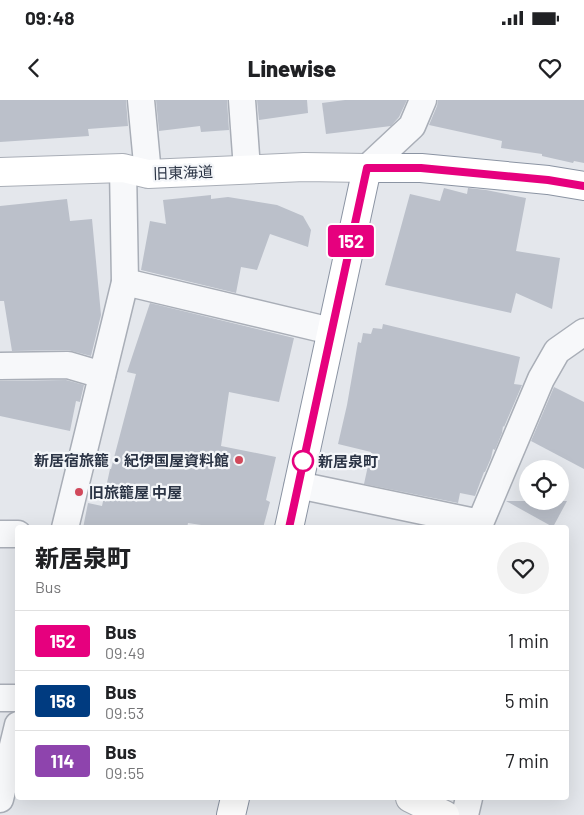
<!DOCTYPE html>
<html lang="en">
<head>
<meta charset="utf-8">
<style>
	body { margin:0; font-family:Barlow,"Noto Sans JP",sans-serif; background:#f2f2f2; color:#202124; height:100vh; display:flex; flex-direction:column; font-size:19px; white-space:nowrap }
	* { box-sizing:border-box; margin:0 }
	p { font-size:16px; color:#757577 }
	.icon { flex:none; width:28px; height:28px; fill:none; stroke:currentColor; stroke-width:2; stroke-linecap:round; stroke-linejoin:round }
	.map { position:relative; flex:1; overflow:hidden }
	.details { position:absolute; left:15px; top:425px; width:554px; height:275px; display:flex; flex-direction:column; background:#fff; border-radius:5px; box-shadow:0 5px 20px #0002 }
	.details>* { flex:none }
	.badge { padding:0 10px; border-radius:4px; font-size:18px; line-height:32px }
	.fabs { position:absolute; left:519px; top:360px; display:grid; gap:10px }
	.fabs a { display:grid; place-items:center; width:50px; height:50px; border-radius:50%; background:#fff; box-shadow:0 5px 20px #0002; font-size:25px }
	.map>.badge { position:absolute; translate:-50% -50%; box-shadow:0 0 0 2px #fff }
	.round { display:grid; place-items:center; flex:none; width:52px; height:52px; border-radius:26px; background:#f2f2f2 }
	.headline { display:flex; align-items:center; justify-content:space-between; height:85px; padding:0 20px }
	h1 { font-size:24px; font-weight:800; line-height:38px }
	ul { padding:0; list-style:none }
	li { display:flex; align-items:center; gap:15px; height:60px; padding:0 20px; border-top:1px solid #e0e0e0 }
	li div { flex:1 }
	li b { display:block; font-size:19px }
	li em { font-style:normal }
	li .badge { min-width:55px; font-weight:700; text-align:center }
	.status { display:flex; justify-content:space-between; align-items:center; height:35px; padding:0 25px; background:#fff; direction:ltr }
	.status svg { height:14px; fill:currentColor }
	header { display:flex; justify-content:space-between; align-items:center; height:65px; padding:0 20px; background:#fff; font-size:22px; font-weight:800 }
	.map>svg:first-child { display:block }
	.building { fill:#bbc0ca }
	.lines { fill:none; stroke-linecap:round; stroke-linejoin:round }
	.street-casing { stroke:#a9aeb7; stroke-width:29 }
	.secondary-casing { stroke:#a9aeb7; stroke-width:30 }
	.highway-casing { stroke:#8b94a3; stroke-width:30 }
	.street { stroke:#f7f8fa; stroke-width:26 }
	.secondary { stroke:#fff; stroke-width:28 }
	.highway { stroke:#fff; stroke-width:28 }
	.line-casing { stroke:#fff; stroke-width:11 }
	.line { stroke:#e6007e; stroke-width:8 }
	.poi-dot { fill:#d1495b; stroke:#f4f6f9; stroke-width:2 }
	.stop-dot { fill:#fff; stroke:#e6007e; stroke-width:2.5 }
	.labels { text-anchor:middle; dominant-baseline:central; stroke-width:4.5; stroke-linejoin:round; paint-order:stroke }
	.street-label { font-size:15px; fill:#2b3445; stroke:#f4f6f9 }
	.poi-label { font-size:15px; font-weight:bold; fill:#2b3445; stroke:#f4f6f9; text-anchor:end }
	.stop-label { font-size:15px; font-weight:bold; fill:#2b3445; stroke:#f4f6f9; text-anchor:start }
</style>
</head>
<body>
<div class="status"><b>09:48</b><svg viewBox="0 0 49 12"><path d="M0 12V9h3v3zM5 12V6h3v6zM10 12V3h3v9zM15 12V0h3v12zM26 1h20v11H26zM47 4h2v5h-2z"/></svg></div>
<header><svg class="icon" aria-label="back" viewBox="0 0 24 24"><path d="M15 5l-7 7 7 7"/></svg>Linewise<svg class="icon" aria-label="heart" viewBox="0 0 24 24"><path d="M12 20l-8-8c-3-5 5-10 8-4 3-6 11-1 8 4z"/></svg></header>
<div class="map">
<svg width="584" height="715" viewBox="0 0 584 715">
	<rect width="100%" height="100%" fill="#e4e7ec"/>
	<g class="building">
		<polygon points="0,0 126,0 128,26 88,29 89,36 0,42"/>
		<polygon points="156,0 227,0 229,30 201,32 200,26 159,31"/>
		<polygon points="257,0 307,0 308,13 259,20"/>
		<polygon points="345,0 407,0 399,17 391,26 326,34 322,3"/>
		<polygon points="438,0 584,0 584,63 574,61 573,63 542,56 542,54 501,48 502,41 429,25 437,6"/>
		<polygon points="444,88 467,94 468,88 486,90 526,98 516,151 560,158 552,209 516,193 511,213 385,185 410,94 440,101"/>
		<polygon points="211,95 211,99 228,97 277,105 303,116 311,130 308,147 270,134 257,170 241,167 236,193 141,170 150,121 166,124 163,100"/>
		<polygon points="67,99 70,121 92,119 101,215 91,256 68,250 12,251 4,201 0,201 0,106"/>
		<polygon points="150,203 294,238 279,302 229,292 221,346 276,357 266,400 270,402 263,428 221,428 188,423 187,428 83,428 88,403 102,406 110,369 111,369 136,274 127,272"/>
		<polygon points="383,224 520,257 514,284 522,285 504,327 503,326 502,333 495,350 493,349 491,358 485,372 484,372 475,396 460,393 458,403 364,384 371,352 338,344 347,305 358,242 361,243 363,233 371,234 373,228 382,229"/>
		<polygon points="66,280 84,285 80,302 76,301 70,331 0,316 0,281"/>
		<polygon points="554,287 584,302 584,369 531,341"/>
		<polygon points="506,401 567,401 553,427"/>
	</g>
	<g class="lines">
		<defs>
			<g id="street">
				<polyline points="141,0 148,74"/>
				<polyline points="242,0 247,69"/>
				<polyline points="367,68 412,26 423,0"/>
				<polyline points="125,182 331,231"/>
				<polyline points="0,266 68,265 102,275"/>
				<polyline points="298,385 480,423"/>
				<polyline points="65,428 125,182 123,68"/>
				<polyline points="478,428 541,279 557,251 584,232"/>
				<polyline points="0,434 18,434"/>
				<polyline points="0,598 18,598"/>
				<polyline points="0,699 18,625"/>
				<polyline points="465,715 469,698"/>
			</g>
			<g id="secondary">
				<polyline points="0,72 123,68 148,74 304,67 367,68"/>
				<polyline points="410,698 445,715"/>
			</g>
			<g id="highway">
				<polyline points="289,428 367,68 421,68 548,80 584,86"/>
				<polyline points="231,715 235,698"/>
			</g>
		</defs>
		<use href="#street" class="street-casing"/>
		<use href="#secondary" class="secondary-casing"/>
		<use href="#highway" class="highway-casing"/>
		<use href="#street" class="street"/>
		<use href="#secondary" class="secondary"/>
		<use href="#highway" class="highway"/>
	</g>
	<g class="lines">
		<defs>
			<polyline id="line" points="289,428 367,68 421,68 548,80 584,86"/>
		</defs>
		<use href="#line" class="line-casing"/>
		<use href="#line" class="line"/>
	</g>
	<g class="poi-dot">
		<circle cx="239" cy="360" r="5"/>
		<circle cx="79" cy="392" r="5"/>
	</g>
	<circle class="stop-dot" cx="303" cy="361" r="10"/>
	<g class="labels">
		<g class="street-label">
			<text transform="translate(183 72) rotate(-2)">旧東海道</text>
		</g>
		<g class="poi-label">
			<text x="229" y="360">新居宿旅籠・紀伊国屋資料館</text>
			<text x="89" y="392" text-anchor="start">旧旅籠屋 中屋</text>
		</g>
		<g class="stop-label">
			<text x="318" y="361">新居泉町</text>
		</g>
	</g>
</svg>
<div class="fabs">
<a><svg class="icon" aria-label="locate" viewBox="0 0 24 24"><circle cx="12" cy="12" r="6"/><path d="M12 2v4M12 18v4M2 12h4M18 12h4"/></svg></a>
</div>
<b class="badge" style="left:351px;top:141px;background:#e6007e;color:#fff">152</b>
<section class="details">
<div class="headline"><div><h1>新居泉町</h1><p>Bus</p></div><a class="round"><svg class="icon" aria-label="heart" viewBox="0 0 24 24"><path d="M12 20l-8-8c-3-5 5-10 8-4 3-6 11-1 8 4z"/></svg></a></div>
<ul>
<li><span class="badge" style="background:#e6007e;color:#fff">152</span><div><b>Bus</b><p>09:49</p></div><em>1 min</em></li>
<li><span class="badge" style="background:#003b80;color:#fff">158</span><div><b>Bus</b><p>09:53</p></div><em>5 min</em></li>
<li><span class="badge" style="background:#8e44ad;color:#fff">114</span><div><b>Bus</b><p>09:55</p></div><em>7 min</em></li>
</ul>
</section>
</div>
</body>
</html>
